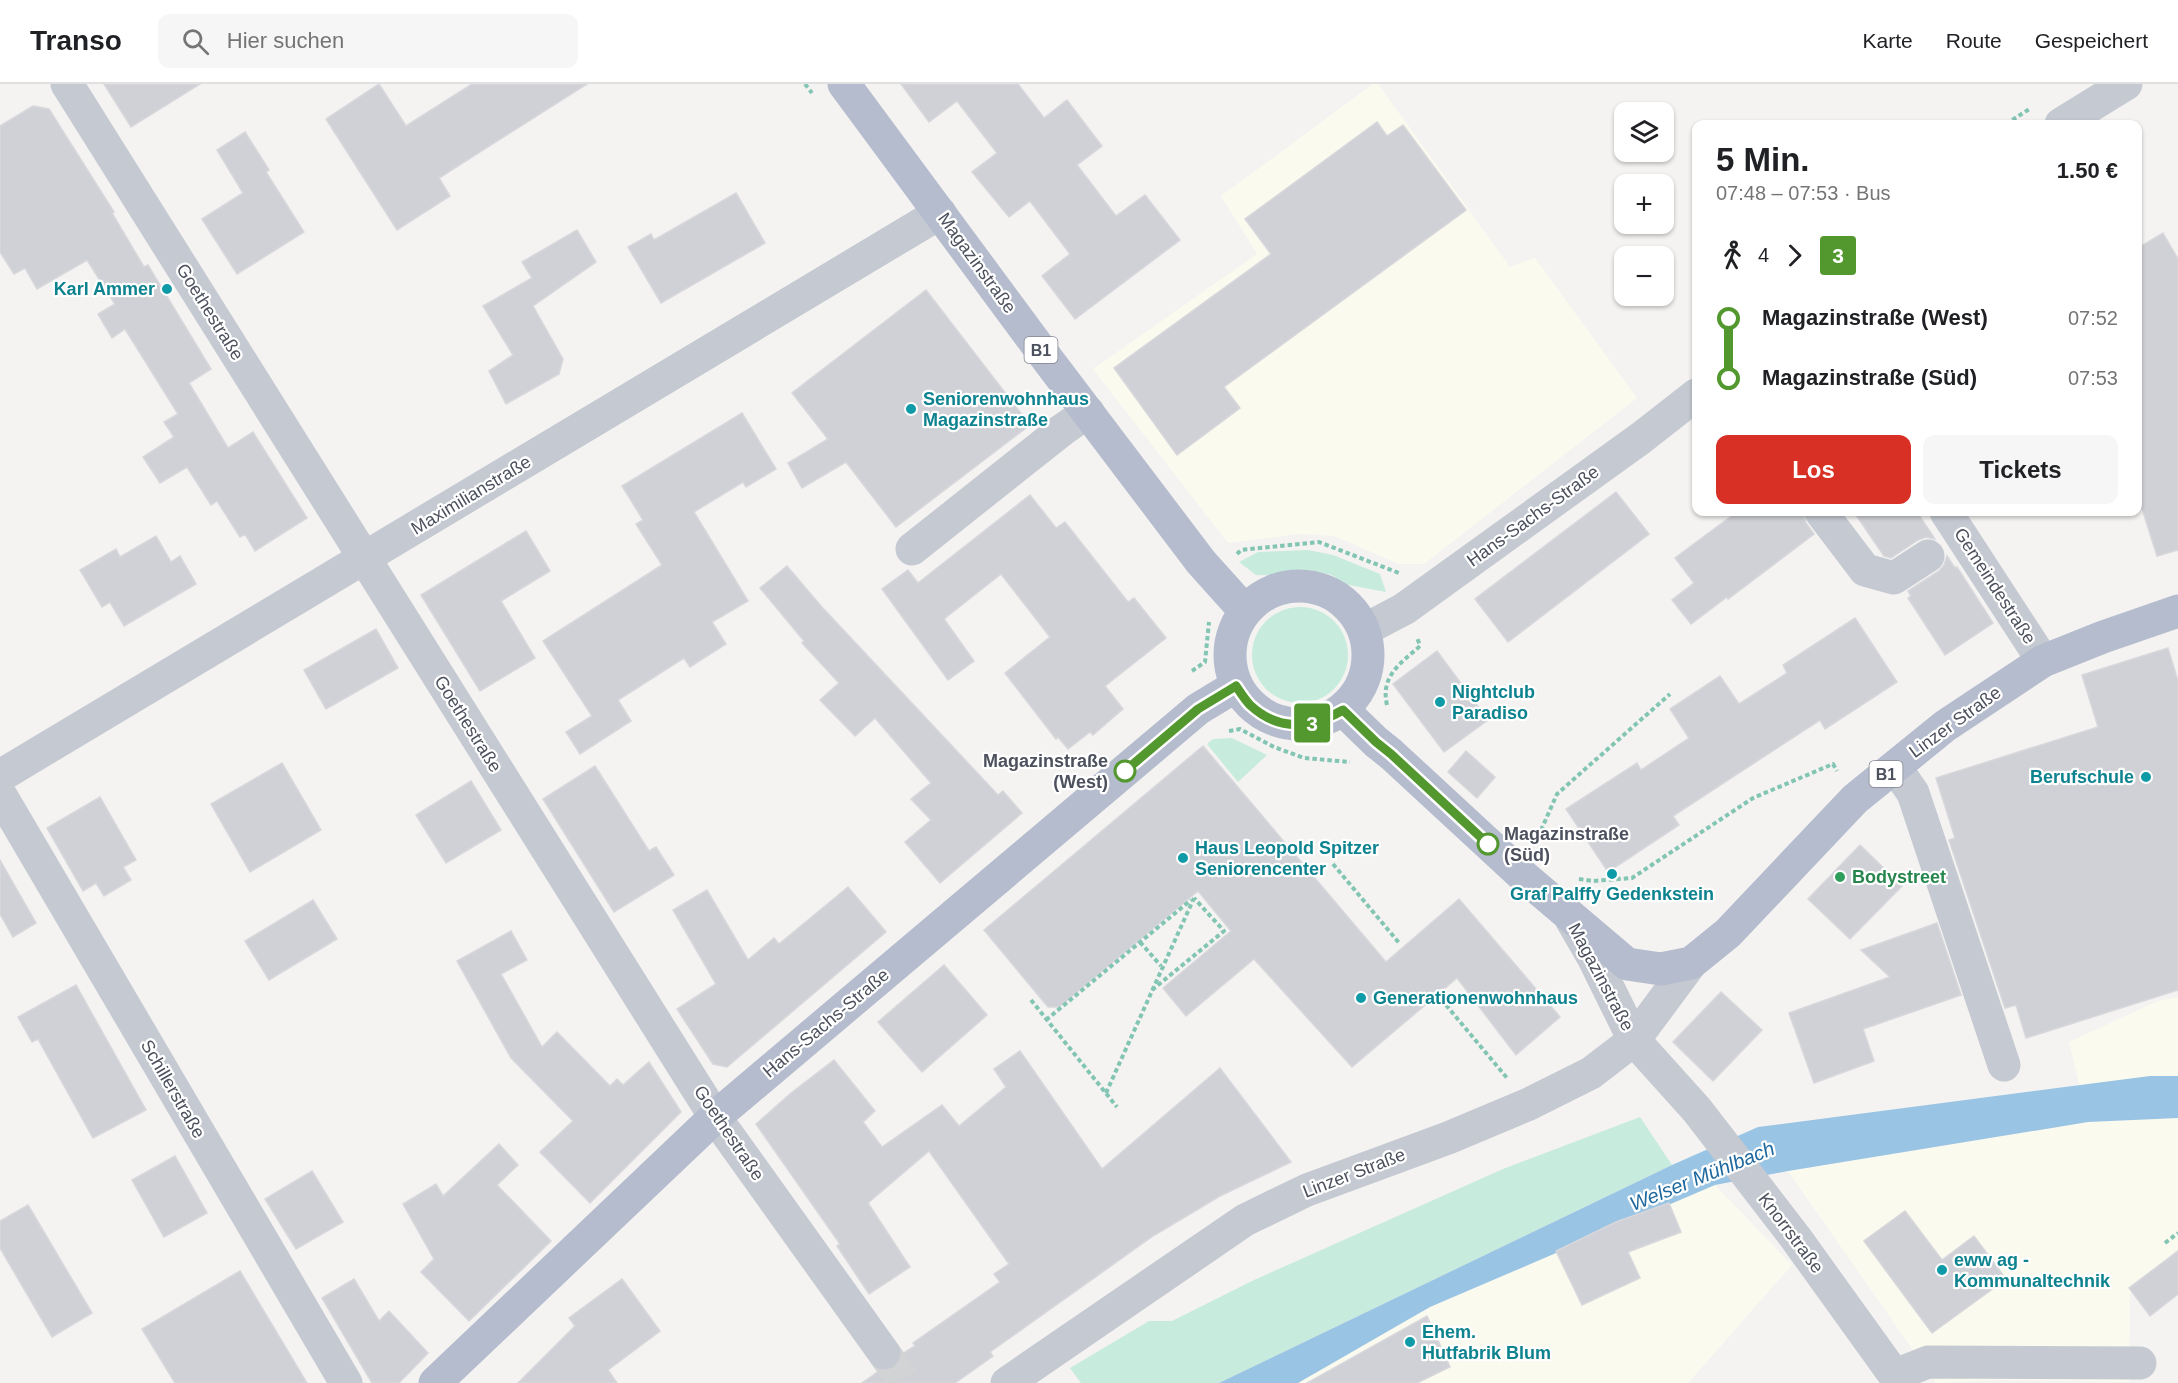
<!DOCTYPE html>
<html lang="de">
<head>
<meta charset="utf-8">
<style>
	body { margin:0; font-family:Arial,sans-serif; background:#f6f6f6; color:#202124; height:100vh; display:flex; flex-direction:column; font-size:22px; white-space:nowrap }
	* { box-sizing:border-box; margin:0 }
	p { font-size:20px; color:#757577 }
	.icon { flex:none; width:33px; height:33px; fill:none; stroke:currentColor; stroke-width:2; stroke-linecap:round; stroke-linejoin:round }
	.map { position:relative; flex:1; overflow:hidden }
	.details { position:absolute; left:1692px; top:36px; width:450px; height:396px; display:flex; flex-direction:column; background:#fff; border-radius:12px; box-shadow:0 2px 4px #0004 }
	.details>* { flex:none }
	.badge { padding:0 12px; border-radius:4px; font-size:21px; line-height:39px }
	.buttons { position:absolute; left:1614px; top:18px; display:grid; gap:12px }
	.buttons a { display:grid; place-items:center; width:60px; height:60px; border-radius:12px; background:#fff; box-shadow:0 2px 4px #0004; font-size:30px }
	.map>.badge { position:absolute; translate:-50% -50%; box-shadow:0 0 0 3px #fff }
	.legs { display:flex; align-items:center; gap:9px; height:66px; padding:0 24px; font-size:20px }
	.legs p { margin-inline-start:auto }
	.summary { display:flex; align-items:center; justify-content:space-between; height:102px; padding:0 24px }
	h1 { font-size:33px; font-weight:600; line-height:45px }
	.primary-button { display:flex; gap:12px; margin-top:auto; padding:12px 24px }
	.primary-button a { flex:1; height:69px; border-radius:12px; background:#d93025; color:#fff; font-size:24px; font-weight:600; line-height:69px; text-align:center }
	.primary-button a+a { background:#f6f6f6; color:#202124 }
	ul { padding:0 24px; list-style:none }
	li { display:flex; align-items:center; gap:21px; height:60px; font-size:22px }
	li i { display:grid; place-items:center; width:9px; height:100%; margin:0 8px; background:currentColor }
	li i::after { content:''; width:15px; height:15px; margin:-8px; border:4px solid; border-radius:50%; background:#fff }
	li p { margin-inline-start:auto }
	li:first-child i { background:linear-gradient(#0000 50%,currentColor 0) }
	li:last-child i { background:linear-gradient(currentColor 50%,#0000 0) }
	header { display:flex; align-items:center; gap:36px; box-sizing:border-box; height:84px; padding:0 30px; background:#fff; border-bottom:2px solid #e0e0e0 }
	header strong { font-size:28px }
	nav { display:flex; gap:33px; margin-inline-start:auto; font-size:21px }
	.search { width:420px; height:54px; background:#f6f6f6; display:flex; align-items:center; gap:15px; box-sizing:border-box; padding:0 21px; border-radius:12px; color:#757577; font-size:22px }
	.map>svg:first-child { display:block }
	.commercial { fill:#fbfaef }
	.green { fill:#c7ebdd }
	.water { fill:#9ac4e3 }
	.building { fill:#d0d1d6; stroke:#d7d7dc; stroke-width:1.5 }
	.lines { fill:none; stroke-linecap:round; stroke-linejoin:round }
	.minor-tunnel { stroke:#d2d3d4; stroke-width:33; stroke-dasharray:33 16; stroke-linecap:butt }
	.path { stroke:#83c5b3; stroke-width:4; stroke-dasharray:4.5 3; stroke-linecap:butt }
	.minor { stroke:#c5c9d1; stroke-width:33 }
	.major { stroke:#b5bccd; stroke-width:33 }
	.line-1-casing { stroke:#fff; stroke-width:14 }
	.line-1 { stroke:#52982f; stroke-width:9 }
	.culture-dot { fill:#0f9aa8; stroke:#fff; stroke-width:2 }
	.stop-1-dot { fill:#fff; stroke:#52982f; stroke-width:3 }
	.leisure-dot { fill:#2e9e5b; stroke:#fff; stroke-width:2 }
	.labels { text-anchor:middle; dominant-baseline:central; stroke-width:4.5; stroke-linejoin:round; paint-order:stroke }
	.shield { fill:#fff; stroke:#82858e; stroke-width:1.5 }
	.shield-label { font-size:16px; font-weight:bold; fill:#4c515d }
	.street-label { font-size:18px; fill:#4c515d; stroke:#fff }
	.culture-label { font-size:18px; font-weight:bold; fill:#0d838f; stroke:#fff; text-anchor:start }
	.stop-label { font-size:18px; font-weight:bold; fill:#4c515d; stroke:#fff; text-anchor:end }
	.leisure-label { font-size:18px; font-weight:bold; fill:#27864d; stroke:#fff; text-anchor:start }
	.water-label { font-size:20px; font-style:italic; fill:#1e689e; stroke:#fff }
</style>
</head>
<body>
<header>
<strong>Transo</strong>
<div class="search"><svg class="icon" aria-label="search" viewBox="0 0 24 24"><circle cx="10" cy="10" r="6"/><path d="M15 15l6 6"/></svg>Hier suchen</div>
<nav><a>Karte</a><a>Route</a><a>Gespeichert</a></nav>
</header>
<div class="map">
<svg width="2178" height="1299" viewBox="0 0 2178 1299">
	<rect width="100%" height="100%" fill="#f4f3f2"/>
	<g class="commercial">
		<polygon points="1373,0 1378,0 1510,183 1535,174 1637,314 1424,480 1399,480 1334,452 1299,450 1228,459 1093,285 1257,170 1221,112"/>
		<polygon points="2178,913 2178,1169 2130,1210 2129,1298 2003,1296 1936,1299 1788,1087 2088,1038 2069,958 2158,917"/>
		<polygon points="1715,1101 1792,1181 1688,1299 1298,1299 1430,1223 1614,1139"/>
	</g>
	<g class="green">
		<polygon points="1308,466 1333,471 1380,490 1386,508 1344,500 1332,491 1307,486 1283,492 1256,491 1239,478 1258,468"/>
		<circle cx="1300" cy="571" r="48"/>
		<polygon points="1232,654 1267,671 1238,698 1207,660 1213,655"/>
		<polygon points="1640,1033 1672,1081 1219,1299 1081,1299 1070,1284 1149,1237 1172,1237 1254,1196 1503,1085"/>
	</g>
	<polygon class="water" points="2150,992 2178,992 2178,1034 2088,1038 1788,1087 1715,1101 1430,1223 1298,1299 1219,1299 1672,1081 1758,1043"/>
	<g class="building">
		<polygon points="104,0 200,0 131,43"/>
		<polygon points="379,0 406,42 472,0 587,0 439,94 450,112 397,146 326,35"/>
		<polygon points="901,0 1018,0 1044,34 1067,16 1102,62 1077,81 1116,132 1145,111 1180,156 1075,235 1042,192 1070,170 1030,117 1009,133 972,88 997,69 957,17 929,38"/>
		<polygon points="33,22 49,25 114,128 112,129 144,183 148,181 211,285 189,299 228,364 253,348 307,434 255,467 245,450 240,453 217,417 211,421 187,383 160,399 143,373 174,353 164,338 178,330 125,245 112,254 98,230 115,220 87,176 37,205 25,184 14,190 0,168 0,42"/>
		<polygon points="1377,38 1387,52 1403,41 1466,126 1224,303 1240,324 1177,371 1114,284 1271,170 1245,135"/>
		<polygon points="245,48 269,86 266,88 304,148 237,190 202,135 243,109 217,66"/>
		<polygon points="736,109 765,159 661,219 628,163 651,150 654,156"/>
		<polygon points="577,146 596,178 533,222 563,275 559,290 506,320 489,287 513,271 483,222 532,194 522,178"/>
		<polygon points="2163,149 2178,175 2178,466 2157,472 2138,412 2138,164"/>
		<polygon points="926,206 1030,341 896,443 846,378 802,404 788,379 828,355 792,309"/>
		<polygon points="742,329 776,385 746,403 743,398 694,428 748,517 712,538 726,560 690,583 684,574 618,616 631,637 580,670 566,648 592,632 543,557 662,481 636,440 643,436 622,402"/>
		<polygon points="1616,408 1649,450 1508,558 1475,515"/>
		<polygon points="1030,411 1056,444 1065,438 1128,518 1134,514 1166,554 1105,602 1123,625 1093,651 1090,648 1068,665 1058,653 1056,655 1005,589 1050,553 1001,490 944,535 974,577 948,596 882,505 908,486 918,499"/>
		<polygon points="1737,428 1803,428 1806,439 1814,450 1728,515 1727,513 1691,540 1672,516 1694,499 1675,474"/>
		<polygon points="1854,428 1917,428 1935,455 1926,453 1918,456 1891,474 1884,472"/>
		<polygon points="526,447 550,487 501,517 535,574 480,607 421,511"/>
		<polygon points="156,452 171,478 180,472 196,500 124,542 110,518 102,523 80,486 116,465 120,473"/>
		<polygon points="1947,472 1955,484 1957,483 1993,539 1945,571 1908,514 1911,512 1908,507 1939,487 1944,481"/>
		<polygon points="787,482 821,522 998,711 1003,707 1022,729 940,799 905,758 931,736 911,715 931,699 875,634 855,652 820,616 839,599 802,559 804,557 760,504"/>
		<polygon points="1855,534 1897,598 1825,645 1820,636 1673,732 1679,741 1608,788 1566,725 1637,679 1641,686 1689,654 1670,625 1720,592 1739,620 1787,589 1783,581"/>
		<polygon points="376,545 398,584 326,625 304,586"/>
		<polygon points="2168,564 2178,597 2178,906 2026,954 2016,921 2005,924 1949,756 1955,754 1936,694 2098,643 2082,591"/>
		<polygon points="1437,567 1488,636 1444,668 1393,600"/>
		<polygon points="1203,662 1386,878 1459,815 1560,933 1516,971 1457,894 1352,983 1254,875 1186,932 1163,904 1231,847 1198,807 1059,923 1048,923 984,846"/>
		<polygon points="1466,667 1495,693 1477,714 1448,688"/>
		<polygon points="282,679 321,746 250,788 211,720"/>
		<polygon points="595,682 649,767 656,763 674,791 614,828 543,715"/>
		<polygon points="471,697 501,746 446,779 416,731"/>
		<polygon points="100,713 136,776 123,783 131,796 104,812 96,799 83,807 47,744"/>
		<polygon points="1860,761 1902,802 1850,855 1808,815"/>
		<polygon points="0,776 36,839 13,853 0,830"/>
		<polygon points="848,803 886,848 727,983 713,980 677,925 716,900 673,826 707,806 748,876 774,854 779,860"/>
		<polygon points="313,816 337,855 269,896 245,857"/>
		<polygon points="1937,839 1961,911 1863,945 1874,977 1814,999 1789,929 1890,893 1861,866"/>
		<polygon points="511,847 527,876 501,890 542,963 557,948 610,1002 617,995 623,1001 649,978 681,1028 590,1119 540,1068 573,1037 511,974 457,877"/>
		<polygon points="944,881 987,931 922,988 878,938"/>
		<polygon points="76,901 146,1026 93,1054 38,955 32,958 18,933"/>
		<polygon points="1721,908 1762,946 1713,997 1673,958"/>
		<polygon points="1020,967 1102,1085 1220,984 1291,1078 1220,1112 1153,1152 990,1268 993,1272 955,1299 862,1299 879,1287 886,1288 895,1284 901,1277 902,1270 915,1262 913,1259 1000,1198 994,1190 1009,1180 929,1067 868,1119 910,1183 869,1210 837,1162 840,1160 756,1040 791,1009 834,976 875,1027 863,1038 882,1063 942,1021 959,1042 1006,1003 994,985"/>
		<polygon points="499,1060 518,1081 497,1101 551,1157 469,1237 421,1188 434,1175 403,1120 436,1100 443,1112"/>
		<polygon points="175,1072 207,1129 164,1153 132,1096"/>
		<polygon points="312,1087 343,1138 296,1165 265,1115"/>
		<polygon points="1669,1119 1681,1148 1628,1168 1640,1194 1582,1221 1556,1167 1616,1138"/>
		<polygon points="28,1121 92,1229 52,1253 0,1164 0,1137"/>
		<polygon points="1905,1127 1942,1176 1974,1152 2006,1195 1932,1249 1864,1157"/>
		<polygon points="2178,1167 2178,1210 2150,1232 2129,1204"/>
		<polygon points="240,1187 307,1299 175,1299 142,1245"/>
		<polygon points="354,1195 379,1237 389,1227 428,1269 399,1299 372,1299 322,1214"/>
		<polygon points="622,1195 660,1247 608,1286 617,1299 518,1299 575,1242 569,1234"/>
		<polygon points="1427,1232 1450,1283 1417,1299 1307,1299"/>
	</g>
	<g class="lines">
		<polyline class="minor-tunnel" points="884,1269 905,1299"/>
		<g class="path">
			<polyline points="805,0 812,9"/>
			<polyline points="2006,40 2031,24"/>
			<polyline points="1237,470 1241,466 1319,458 1399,489"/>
			<polyline points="1192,587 1205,578 1209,538"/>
			<path d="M1387,621C1380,592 1401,579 1420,562L1417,553"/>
			<polyline points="1229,647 1240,645 1274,663 1304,674 1350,678"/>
			<polyline points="1535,760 1557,710 1670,610"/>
			<polyline points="1333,780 1400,860"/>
			<polyline points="1579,795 1593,797 1632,794 1753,714 1833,680 1837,687"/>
			<polyline points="1140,858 1161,882"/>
			<polyline points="1152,906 1224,847 1194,814"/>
			<polyline points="1031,916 1117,1023"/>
			<polyline points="1446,921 1507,994"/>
			<polyline points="1046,936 1191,816"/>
			<polyline points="1106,1009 1194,814"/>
			<polyline points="2165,1159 2178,1149"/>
		</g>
		<g class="minor">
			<polyline points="67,0 715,1033 884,1269"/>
			<polyline points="2061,40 2126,0"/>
			<polyline points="1821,428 1865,486 1894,494 1928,472"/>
			<polyline points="1946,428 2043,577"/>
			<polyline points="912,465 1062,346 1088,328"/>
			<polyline points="1364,546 1404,525 1641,354 1696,311"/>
			<polyline points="1895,683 1913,709 2004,981"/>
			<polyline points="0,692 940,129"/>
			<polyline points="0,710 346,1299"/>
			<polyline points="1571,835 1593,873 1634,956 1697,1026 1795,1153 1900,1299"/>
			<polyline points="1895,1291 1928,1278 2140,1279"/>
			<polyline points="1007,1299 1245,1136 1307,1106 1448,1054 1529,1020 1591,989 1634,956 1691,879"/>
		</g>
		<g class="major">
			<polyline points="844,0 1048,276 1201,478 1245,527"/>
			<circle cx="1299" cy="571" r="69"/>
			<polyline points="1343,626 1376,658 1391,670 1522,791 1627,880 1661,885 1691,879 1728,849 1855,715 1945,642 2043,577 2103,553 2178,527"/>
			<polyline points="435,1299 715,1033 1198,625 1236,602"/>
		</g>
	</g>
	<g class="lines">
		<defs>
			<path id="line-1" d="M1125,687L1198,625L1236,602C1240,608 1245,616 1250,621C1279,648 1312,644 1343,626L1376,658L1391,670L1488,760"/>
		</defs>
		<use href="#line-1" class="line-1-casing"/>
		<use href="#line-1" class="line-1"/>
	</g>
	<g class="culture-dot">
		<circle cx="167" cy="205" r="6"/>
		<circle cx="911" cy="325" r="6"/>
		<circle cx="1440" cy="618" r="6"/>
		<circle cx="2146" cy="693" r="6"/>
		<circle cx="1183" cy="774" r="6"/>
		<circle cx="1612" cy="790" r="6"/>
		<circle cx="1361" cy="914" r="6"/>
		<circle cx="1942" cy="1186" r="6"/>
		<circle cx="1410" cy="1258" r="6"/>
	</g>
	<g class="stop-1-dot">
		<circle cx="1125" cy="687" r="10"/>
		<circle cx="1488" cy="760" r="10"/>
	</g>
	<circle class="leisure-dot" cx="1840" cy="793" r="6"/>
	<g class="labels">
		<g class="shield">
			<rect x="1024.5" y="253" width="33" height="26" rx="4.5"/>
			<rect x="1869.5" y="677" width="33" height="26" rx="4.5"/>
		</g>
		<g class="shield-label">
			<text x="1041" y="266">B1</text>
			<text x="1886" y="690">B1</text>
		</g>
		<g class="street-label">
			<text transform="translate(977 179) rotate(54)">Magazinstraße</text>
			<text transform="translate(210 228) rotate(58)">Goethestraße</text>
			<text transform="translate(471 411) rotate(-31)">Maximilianstraße</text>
			<text transform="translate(1533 432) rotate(-36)">Hans-Sachs-Straße</text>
			<text transform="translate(1995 502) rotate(57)">Gemeindestraße</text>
			<text transform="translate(1955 638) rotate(-36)">Linzer Straße</text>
			<text transform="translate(468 640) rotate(58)">Goethestraße</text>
			<text transform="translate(1601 893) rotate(62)">Magazinstraße</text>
			<text transform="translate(826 939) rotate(-40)">Hans-Sachs-Straße</text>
			<text transform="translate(173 1005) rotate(60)">Schillerstraße</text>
			<text transform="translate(729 1049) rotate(56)">Goethestraße</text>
			<text transform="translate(1354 1089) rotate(-21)">Linzer Straße</text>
			<text transform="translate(1791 1149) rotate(53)">Knorrstraße</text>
		</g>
		<g class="culture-label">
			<text x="155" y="205" text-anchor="end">Karl Ammer</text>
			<text x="923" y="315">Seniorenwohnhaus<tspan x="923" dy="21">Magazinstraße</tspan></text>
			<text x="1452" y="608">Nightclub<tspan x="1452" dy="21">Paradiso</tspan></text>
			<text x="2134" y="693" text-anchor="end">Berufschule</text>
			<text x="1195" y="764">Haus Leopold Spitzer<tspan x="1195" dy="21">Seniorencenter</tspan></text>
			<text x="1612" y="810" text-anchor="middle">Graf Palffy Gedenkstein</text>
			<text x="1373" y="914">Generationenwohnhaus</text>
			<text x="1954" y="1176">eww ag -<tspan x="1954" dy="21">Kommunaltechnik</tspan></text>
			<text x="1422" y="1248">Ehem.<tspan x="1422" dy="21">Hutfabrik Blum</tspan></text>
		</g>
		<g class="stop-label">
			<text x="1108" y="677">Magazinstraße<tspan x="1108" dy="21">(West)</tspan></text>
			<text x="1504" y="750" text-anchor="start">Magazinstraße<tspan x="1504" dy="21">(Süd)</tspan></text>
		</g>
		<g class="leisure-label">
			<text x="1852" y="793">Bodystreet</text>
		</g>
		<g class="water-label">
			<text transform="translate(1702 1092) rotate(-22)">Welser Mühlbach</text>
		</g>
	</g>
</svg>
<div class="buttons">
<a><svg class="icon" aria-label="layers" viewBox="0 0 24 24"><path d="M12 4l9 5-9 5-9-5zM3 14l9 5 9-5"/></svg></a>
<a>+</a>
<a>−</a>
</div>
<b class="badge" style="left:1312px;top:639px;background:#52982f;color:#fff">3</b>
<section class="details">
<div class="summary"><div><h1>5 Min.</h1><p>07:48 – 07:53 · Bus</p></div><b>1.50 €</b></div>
<div class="legs"><svg class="icon" aria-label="walk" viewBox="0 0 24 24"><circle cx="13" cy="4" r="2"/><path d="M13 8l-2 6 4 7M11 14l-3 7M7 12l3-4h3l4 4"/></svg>4<svg class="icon" aria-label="forward" viewBox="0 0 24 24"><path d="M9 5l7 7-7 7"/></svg><b class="badge" style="background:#52982f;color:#fff">3</b></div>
<ul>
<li><i style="color:#52982f"></i><b>Magazinstraße (West)</b><p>07:52</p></li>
<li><i style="color:#52982f"></i><b>Magazinstraße (Süd)</b><p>07:53</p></li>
</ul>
<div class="primary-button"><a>Los</a><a>Tickets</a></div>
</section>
</div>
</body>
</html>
